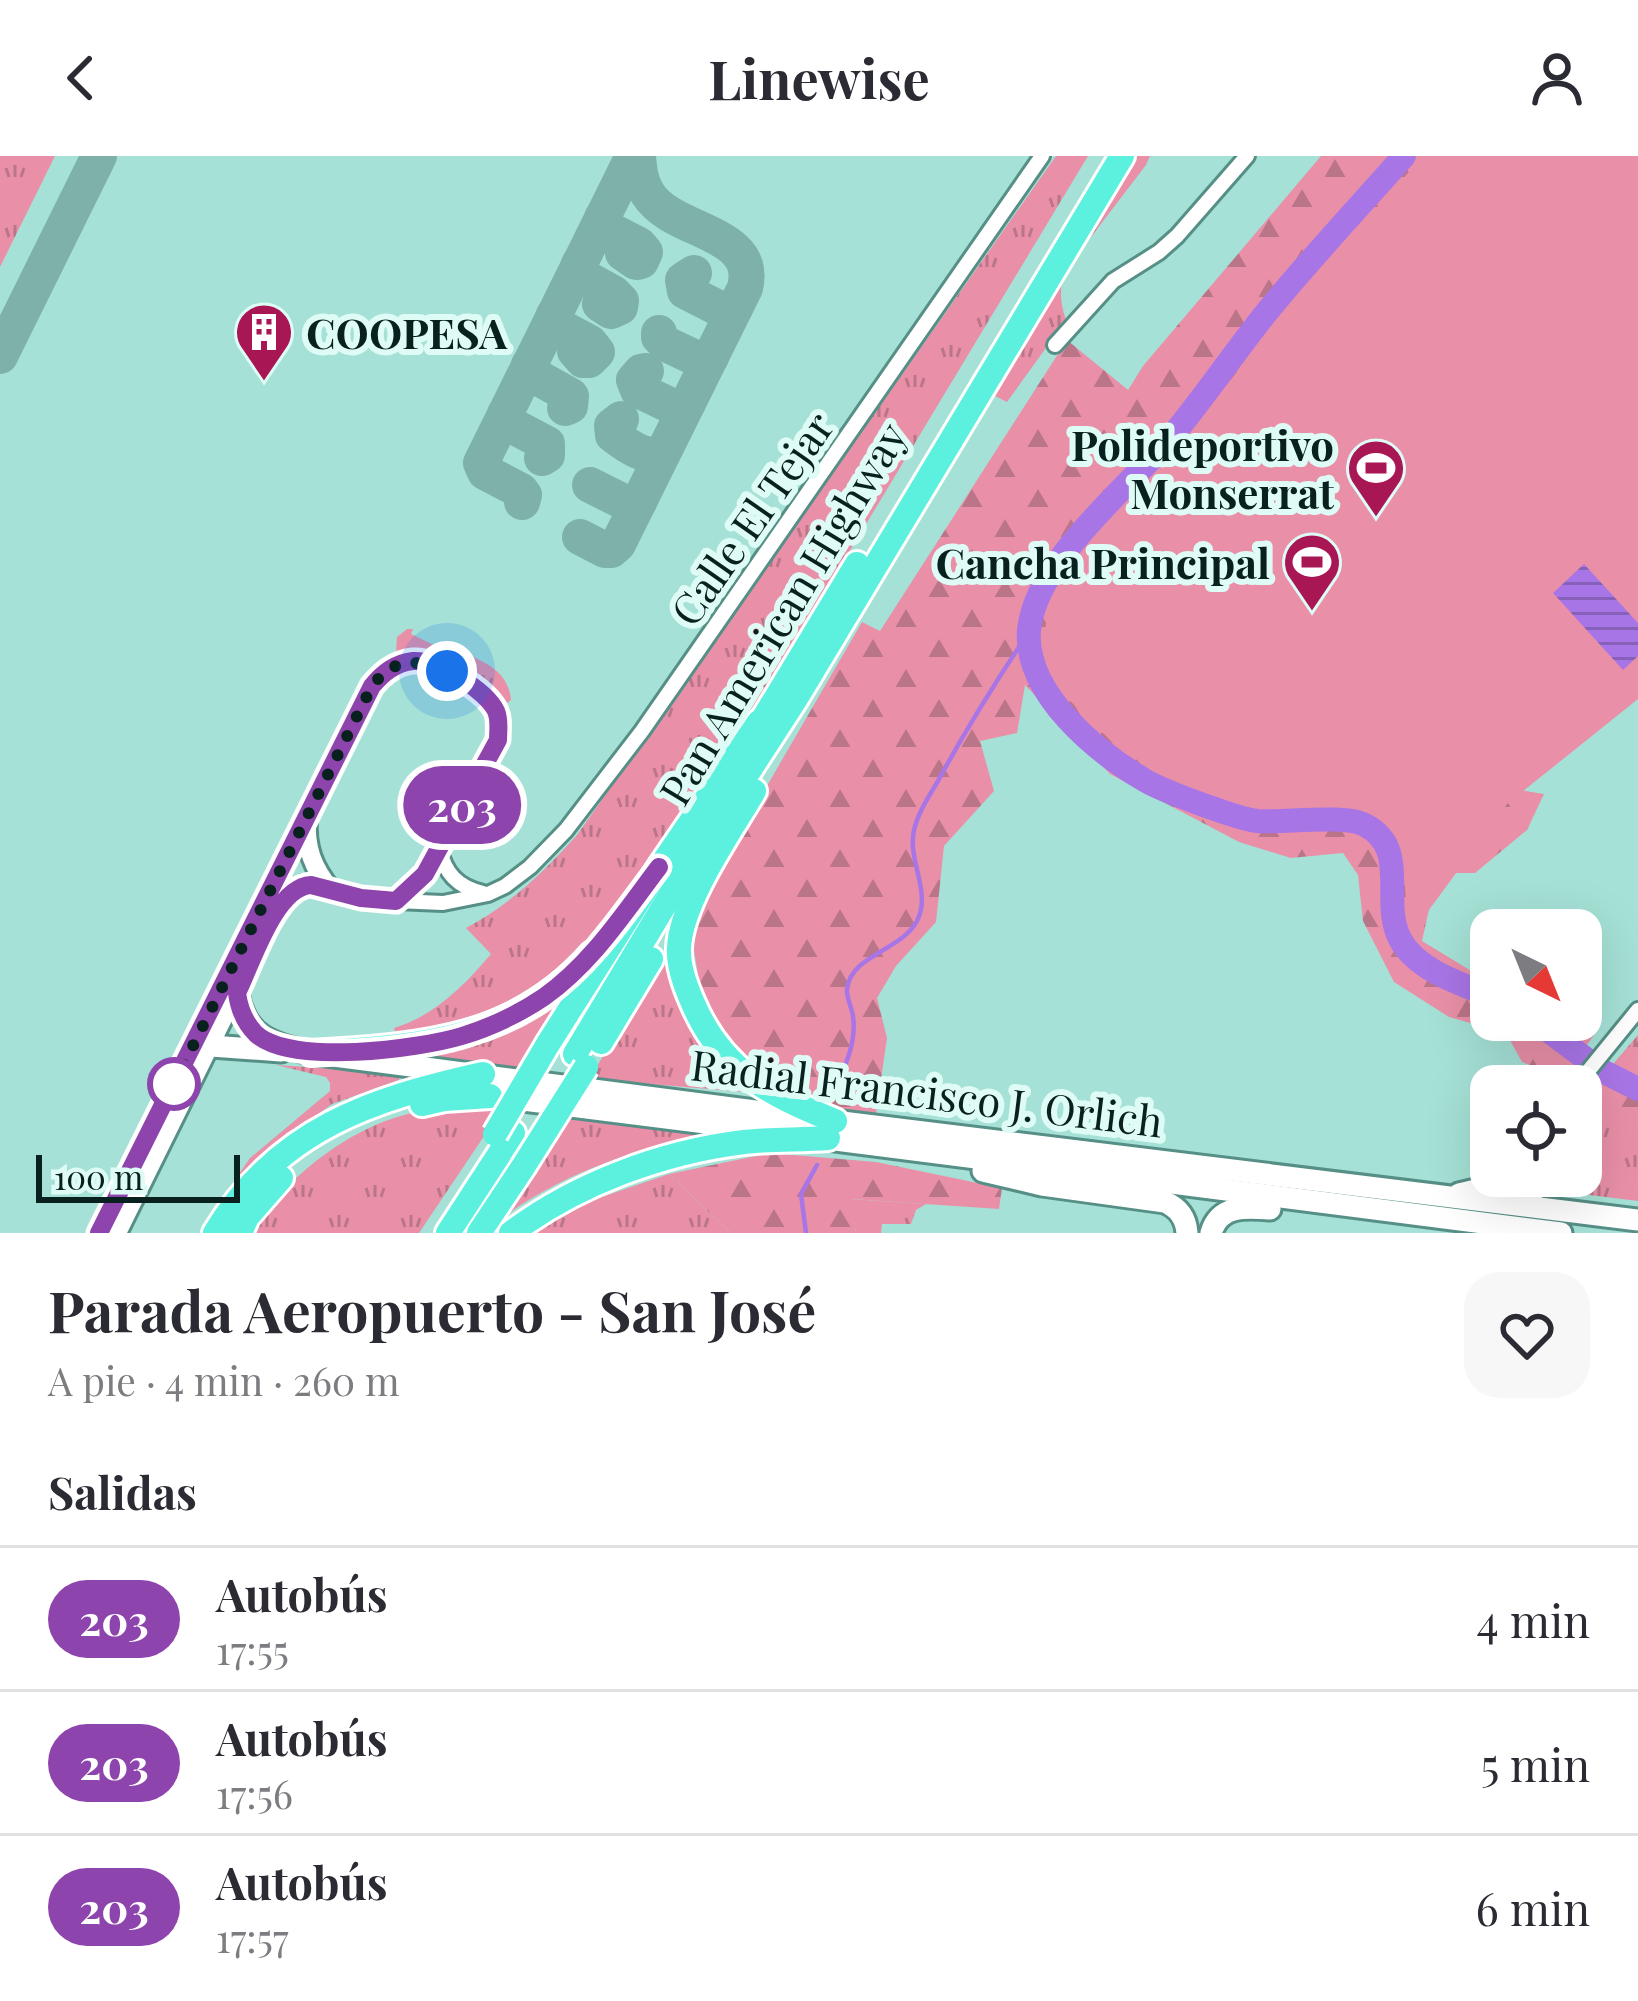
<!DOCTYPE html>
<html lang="es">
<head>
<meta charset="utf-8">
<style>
	body { margin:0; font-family:"Playfair Display",serif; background:#f7f7f7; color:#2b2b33; height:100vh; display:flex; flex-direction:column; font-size:45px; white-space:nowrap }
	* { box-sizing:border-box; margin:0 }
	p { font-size:39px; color:#7c7c81 }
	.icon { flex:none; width:66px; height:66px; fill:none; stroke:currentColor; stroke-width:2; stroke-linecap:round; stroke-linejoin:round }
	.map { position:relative; height:1077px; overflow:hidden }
	.sheet { display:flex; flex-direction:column; background:#fff; flex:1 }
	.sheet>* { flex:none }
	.badge { padding:0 24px; border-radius:39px; font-size:42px; line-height:78px }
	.needle { width:78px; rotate:137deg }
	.fabs { position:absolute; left:1470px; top:753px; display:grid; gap:24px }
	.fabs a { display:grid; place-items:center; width:132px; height:132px; border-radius:24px; background:#fff; box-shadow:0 12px 48px #0002; font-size:60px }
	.scale { position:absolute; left:36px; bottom:30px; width:204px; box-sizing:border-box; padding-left:12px; border:6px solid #09211e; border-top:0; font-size:33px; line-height:42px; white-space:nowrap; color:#09211e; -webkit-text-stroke:9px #defbf5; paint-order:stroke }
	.you { position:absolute; width:60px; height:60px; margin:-30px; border:9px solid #fff; border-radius:50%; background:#1a73e8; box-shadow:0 0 0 18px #1a73e833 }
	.map>.badge { position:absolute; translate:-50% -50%; box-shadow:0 0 0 6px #fff }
	h2 { padding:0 48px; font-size:45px; line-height:108px }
	.round { display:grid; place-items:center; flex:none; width:126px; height:126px; border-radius:36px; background:#f7f7f7 }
	.overview { display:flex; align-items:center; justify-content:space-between; height:204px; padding:0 48px }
	h1 { font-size:57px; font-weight:700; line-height:90px }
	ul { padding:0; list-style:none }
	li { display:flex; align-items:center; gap:36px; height:144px; padding:0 48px; border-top:3px solid #e1e1e2 }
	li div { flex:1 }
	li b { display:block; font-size:45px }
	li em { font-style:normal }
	li .badge { min-width:132px; font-weight:700; text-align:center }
	header { display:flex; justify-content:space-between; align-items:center; height:156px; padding:0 48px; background:#fff; font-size:54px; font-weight:700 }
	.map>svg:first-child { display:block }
	.grass { fill:url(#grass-tufts) }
	.forest { fill:url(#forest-firs) }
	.pitch { fill:#e990a8 }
	.water { fill:url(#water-rules) }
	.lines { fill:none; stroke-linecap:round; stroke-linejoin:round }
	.stream { stroke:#a875e6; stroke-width:4.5 }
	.river { stroke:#a875e6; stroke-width:24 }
	.taxiway { stroke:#7eb1a8; stroke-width:36 }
	.minor-casing { stroke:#568f86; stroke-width:20 }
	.tertiary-casing { stroke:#568f86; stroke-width:24 }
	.secondary-casing { stroke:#568f86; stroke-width:27 }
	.trunk-casing { stroke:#fff; stroke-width:30 }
	.minor { stroke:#fff; stroke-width:14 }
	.tertiary { stroke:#fff; stroke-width:18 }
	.secondary { stroke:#fff; stroke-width:21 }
	.trunk { stroke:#5cf0df; stroke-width:24 }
	.trunk-bridge-casing { stroke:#fff; stroke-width:30; stroke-linecap:butt }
	.trunk-bridge { stroke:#5cf0df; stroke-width:24 }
	.line-casing { stroke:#fff; stroke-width:27 }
	.line { stroke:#8e44ad; stroke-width:18 }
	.walk { stroke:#09211e; stroke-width:12; stroke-dasharray:0 21.6 }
	.stop-dot { fill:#fff; stroke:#8e44ad; stroke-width:6 }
	.labels { text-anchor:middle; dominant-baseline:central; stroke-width:12; stroke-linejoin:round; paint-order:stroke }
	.poi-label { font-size:42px; font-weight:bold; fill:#09211e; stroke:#defbf5; text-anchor:end }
	.street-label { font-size:42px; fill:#09211e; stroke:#defbf5 }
</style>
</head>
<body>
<header><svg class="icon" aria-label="back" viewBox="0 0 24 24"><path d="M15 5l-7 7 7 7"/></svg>Linewise<svg class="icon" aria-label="person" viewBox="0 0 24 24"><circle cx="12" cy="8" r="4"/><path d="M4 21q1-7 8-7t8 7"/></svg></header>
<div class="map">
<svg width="1638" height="1077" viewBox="0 0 1638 1077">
	<defs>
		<pattern id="grass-tufts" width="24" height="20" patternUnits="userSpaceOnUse" patternTransform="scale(3)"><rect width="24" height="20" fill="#e990a8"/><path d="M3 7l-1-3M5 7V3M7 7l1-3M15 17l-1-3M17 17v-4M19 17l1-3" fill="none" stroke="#bb7588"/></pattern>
		<pattern id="forest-firs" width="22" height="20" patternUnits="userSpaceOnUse" patternTransform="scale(3)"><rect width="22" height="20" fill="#e990a8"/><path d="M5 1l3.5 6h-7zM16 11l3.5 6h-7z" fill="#bb7588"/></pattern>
		<pattern id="water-rules" width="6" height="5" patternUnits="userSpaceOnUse" patternTransform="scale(3)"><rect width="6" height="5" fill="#a875e6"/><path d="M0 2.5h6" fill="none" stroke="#8760ba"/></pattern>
	</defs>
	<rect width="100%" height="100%" fill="#a5e1d6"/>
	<g class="grass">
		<polygon points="0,0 55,0 0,111"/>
		<path d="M1056,0H1088L646,733L608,781L530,845L398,886L394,872C434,860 464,830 491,798L466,772C513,746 542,718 577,679Z"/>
		<path d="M1130,0H1150L1146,9L1065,115C1059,134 1060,146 1066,164L1007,246L989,237Z"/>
		<path d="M407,473H413L411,478L444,494L447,489C474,503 508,509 511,544L507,547C487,526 455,503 425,498C415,496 405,498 396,496L397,481Z"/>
		<polygon points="670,791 719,909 745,936 589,923"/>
		<polygon points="579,825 525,913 378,900 453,894 488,880"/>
		<polygon points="1638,879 1638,1045 1541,1033 1533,1026 1531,1020 1581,1020 1581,945"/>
		<polygon points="276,909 400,917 399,924 332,948 257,1003 222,1043 250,1002 330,935 330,927 326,921"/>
		<path d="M505,949L419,1077H250C288,1019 352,968 421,955C447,949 477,951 505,949Z"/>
		<path d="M567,962L715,980C635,993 561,1016 496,1067Z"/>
		<polygon points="669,1018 731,1077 529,1077 593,1044"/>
		<polygon points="850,1043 926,1048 916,1054 911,1068 882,1068 881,1077 856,1077"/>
	</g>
	<g class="forest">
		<polygon points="1321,0 1515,0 1494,630 1544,638 1527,674 1475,717 1437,717 1422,785 1491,827 1491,864 1569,864 1596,876 1564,922 1522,906 1506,877 1449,861 1394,826 1363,765 1358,719 1343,697 1291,702 1239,686 1110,618 1025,529 1017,577 980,585 994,635 944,690 936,766 896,810 877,842 887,882 876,958 822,951 751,915 724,883 701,838 693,788 700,751 728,697 862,466 880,475 1067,184 1128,234 1143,210"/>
		<polygon points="1638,885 1638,975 1592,934"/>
		<polygon points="770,997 876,1006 1002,1032 999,1053 851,1043 856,1077 731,1077 669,1018"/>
	</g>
	<polygon class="pitch" points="1423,0 1638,0 1638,543 1507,648 1409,781 1402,695 1385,667 1360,651 1246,661 1164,618 1111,585 1064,539 1042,493 1051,435 1178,291 1283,157"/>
	<polygon class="water" points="1584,408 1638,467 1638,500 1623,514 1553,437"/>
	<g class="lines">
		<g class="stream">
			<path d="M832,938C844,913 857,888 853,860C852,852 846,841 847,833C851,799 901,795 917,765C932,736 907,704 914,674C918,657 929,640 938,625C966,573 996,525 1029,476"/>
			<polyline points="806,1077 801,1038 817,1009"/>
		</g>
		<g class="river">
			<path d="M1404,0C1358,52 1310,103 1266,157C1234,197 1205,240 1172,280C1128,332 1036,404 1029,474C1024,538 1098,597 1146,625C1163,635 1238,663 1257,665C1283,667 1345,658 1365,669C1411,693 1380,744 1400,783C1416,814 1461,828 1491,840"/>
			<polyline points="1534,864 1602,915 1638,933"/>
		</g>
		<g class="taxiway">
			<polyline points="602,62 606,72 639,89 645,96 641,105 636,106 623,97"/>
			<polyline points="579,108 582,120 613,137 621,145 620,151 611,155 600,148"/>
			<polyline points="694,117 683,124 685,135 722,154 735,152"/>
			<polyline points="554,159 558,170 590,187 597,196 589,204 583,204 575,195"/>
			<polyline points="659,177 659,181 666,188 700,204 711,201"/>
			<polyline points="0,200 99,0"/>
			<polyline points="529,209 535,220 571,240 570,250 565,252"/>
			<polyline points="646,215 641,216 634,224 638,234 678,253 688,247"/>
			<polyline points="505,258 509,268 547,288 547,299 542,302"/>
			<path d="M621,263L612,270L613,279C626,289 647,304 663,297"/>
			<polyline points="590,329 628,348 639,346"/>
			<polyline points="522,346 524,339 521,335 485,316 481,307 633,0"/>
			<path d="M580,381L605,394H611L618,388L745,132C759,74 673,78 648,38C640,26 639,13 638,0"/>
		</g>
		<defs>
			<g id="minor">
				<polyline points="1055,189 1113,125 1159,96 1177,80 1247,0"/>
				<path d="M439,692C445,717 457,731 483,737"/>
				<polyline points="396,745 443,747 488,738 505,730 530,711 566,674 642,575 1042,0"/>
				<polyline points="1576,930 1638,854"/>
			</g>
			<g id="tertiary">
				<path d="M307,662C305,692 313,712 331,734"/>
				<path d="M99,1077L372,530C383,517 395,507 413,505C436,503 487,534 496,555C500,564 498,574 498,584L425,718L417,728L396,745L361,742L312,729H303L281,745L117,1077"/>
			</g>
			<g id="secondary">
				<path d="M237,837C245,882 272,888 311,897L793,960L1638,1064"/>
				<polyline points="211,890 281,895"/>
				<polyline points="490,940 776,976"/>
				<polyline points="812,981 1561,1077"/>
				<path d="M983,1015L1042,1029L1165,1046C1179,1052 1186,1062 1187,1077"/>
				<polyline points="1518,1020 1521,1033 1536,1051"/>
				<polyline points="1459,1038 1476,1034 1503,1020"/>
				<path d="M1211,1077C1219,1049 1245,1051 1270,1053"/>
			</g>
			<g id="trunk">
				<polyline points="754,578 857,408"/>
				<path d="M754,635C730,676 681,745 679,792C678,809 685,829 692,845C721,915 769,938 835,965"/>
				<polyline points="601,886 651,803"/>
				<polyline points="548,888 660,711 759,566"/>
				<path d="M311,897C420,890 514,886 592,798"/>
				<polyline points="575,898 694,700 795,544 1122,0"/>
				<polyline points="422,948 444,943 490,940"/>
				<path d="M215,1077C278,973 371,943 483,918"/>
				<polyline points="240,1077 247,1061 281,1022"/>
				<polyline points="448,1077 513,977"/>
				<polyline points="479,1077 523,1011"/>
				<path d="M511,1077C576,1028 662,996 744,986C771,983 800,984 828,982"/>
			</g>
		</defs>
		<use href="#minor" class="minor-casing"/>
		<use href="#tertiary" class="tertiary-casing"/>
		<use href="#secondary" class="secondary-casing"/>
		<use href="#trunk" class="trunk-casing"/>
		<use href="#minor" class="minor"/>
		<use href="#tertiary" class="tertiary"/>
		<use href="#secondary" class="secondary"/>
		<use href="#trunk" class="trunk"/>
		<defs>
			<g id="trunk-bridge">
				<polyline points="495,978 548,888"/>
				<polyline points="523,1011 586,911"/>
			</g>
		</defs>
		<use href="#trunk-bridge" class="trunk-bridge-casing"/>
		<use href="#trunk-bridge" class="trunk-bridge"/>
	</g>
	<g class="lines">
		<defs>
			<path id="line" d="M99,1077L372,530C383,517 395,507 413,505C436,503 486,534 496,555C500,564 498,574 498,584L425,718L396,745L361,742L311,729C275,731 252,807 237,837C239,852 245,867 256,878C291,910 419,893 462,880C491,871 519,858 544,841C592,807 624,757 659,711"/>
		</defs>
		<use href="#line" class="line-casing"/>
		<use href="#line" class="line"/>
		<path class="walk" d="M174,928L372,530C395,501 415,503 447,515"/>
	</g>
	<defs>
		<symbol id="building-pin" viewBox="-11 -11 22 30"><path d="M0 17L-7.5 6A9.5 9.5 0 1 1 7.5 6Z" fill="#a81754" stroke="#defbf5"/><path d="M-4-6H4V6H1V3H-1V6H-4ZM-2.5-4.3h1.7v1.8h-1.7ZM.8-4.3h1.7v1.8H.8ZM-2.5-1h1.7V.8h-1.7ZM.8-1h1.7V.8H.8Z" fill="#fff"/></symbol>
		<symbol id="stadium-pin" viewBox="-11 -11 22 30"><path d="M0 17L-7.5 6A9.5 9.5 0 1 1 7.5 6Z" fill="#a81754" stroke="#defbf5"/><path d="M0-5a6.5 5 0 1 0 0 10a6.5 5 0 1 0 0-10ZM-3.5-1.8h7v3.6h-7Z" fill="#fff"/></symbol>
	</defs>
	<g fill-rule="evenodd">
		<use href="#building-pin" x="231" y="143" width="66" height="90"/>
		<use href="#stadium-pin" x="1343" y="279" width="66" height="90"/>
		<use href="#stadium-pin" x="1279" y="373" width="66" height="90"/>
	</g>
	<circle class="stop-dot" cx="174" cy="928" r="24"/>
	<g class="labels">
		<g class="poi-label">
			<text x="306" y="176" text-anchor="start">COOPESA</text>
			<text x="1334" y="288">Polideportivo<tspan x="1334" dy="48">Monserrat</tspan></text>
			<text x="1270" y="406">Cancha Principal</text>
		</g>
		<g class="street-label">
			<text transform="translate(751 362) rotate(-55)">Calle El Tejar</text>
			<text transform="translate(782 457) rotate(-59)">Pan American Highway</text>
			<text transform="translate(927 936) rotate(7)">Radial Francisco J. Orlich</text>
		</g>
	</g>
</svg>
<div class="fabs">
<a><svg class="needle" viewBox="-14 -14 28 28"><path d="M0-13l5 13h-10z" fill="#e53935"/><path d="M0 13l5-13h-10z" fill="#7c7c81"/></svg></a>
<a><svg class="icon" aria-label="locate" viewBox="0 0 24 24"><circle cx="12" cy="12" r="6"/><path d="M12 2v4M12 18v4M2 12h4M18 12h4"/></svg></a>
</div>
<div class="scale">100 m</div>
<div class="you" style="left:447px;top:515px"></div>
<b class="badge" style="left:462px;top:649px;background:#8e44ad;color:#fff">203</b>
</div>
<section class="sheet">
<div class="overview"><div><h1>Parada Aeropuerto - San José</h1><p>A pie · 4 min · 260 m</p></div><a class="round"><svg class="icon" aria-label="heart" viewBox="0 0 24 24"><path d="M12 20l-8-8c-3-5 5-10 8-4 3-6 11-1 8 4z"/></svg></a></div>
<h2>Salidas</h2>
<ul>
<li><span class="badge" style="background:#8e44ad;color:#fff">203</span><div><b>Autobús</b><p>17:55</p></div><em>4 min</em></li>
<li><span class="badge" style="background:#8e44ad;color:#fff">203</span><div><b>Autobús</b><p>17:56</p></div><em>5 min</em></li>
<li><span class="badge" style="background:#8e44ad;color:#fff">203</span><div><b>Autobús</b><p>17:57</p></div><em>6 min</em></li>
</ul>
</section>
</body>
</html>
